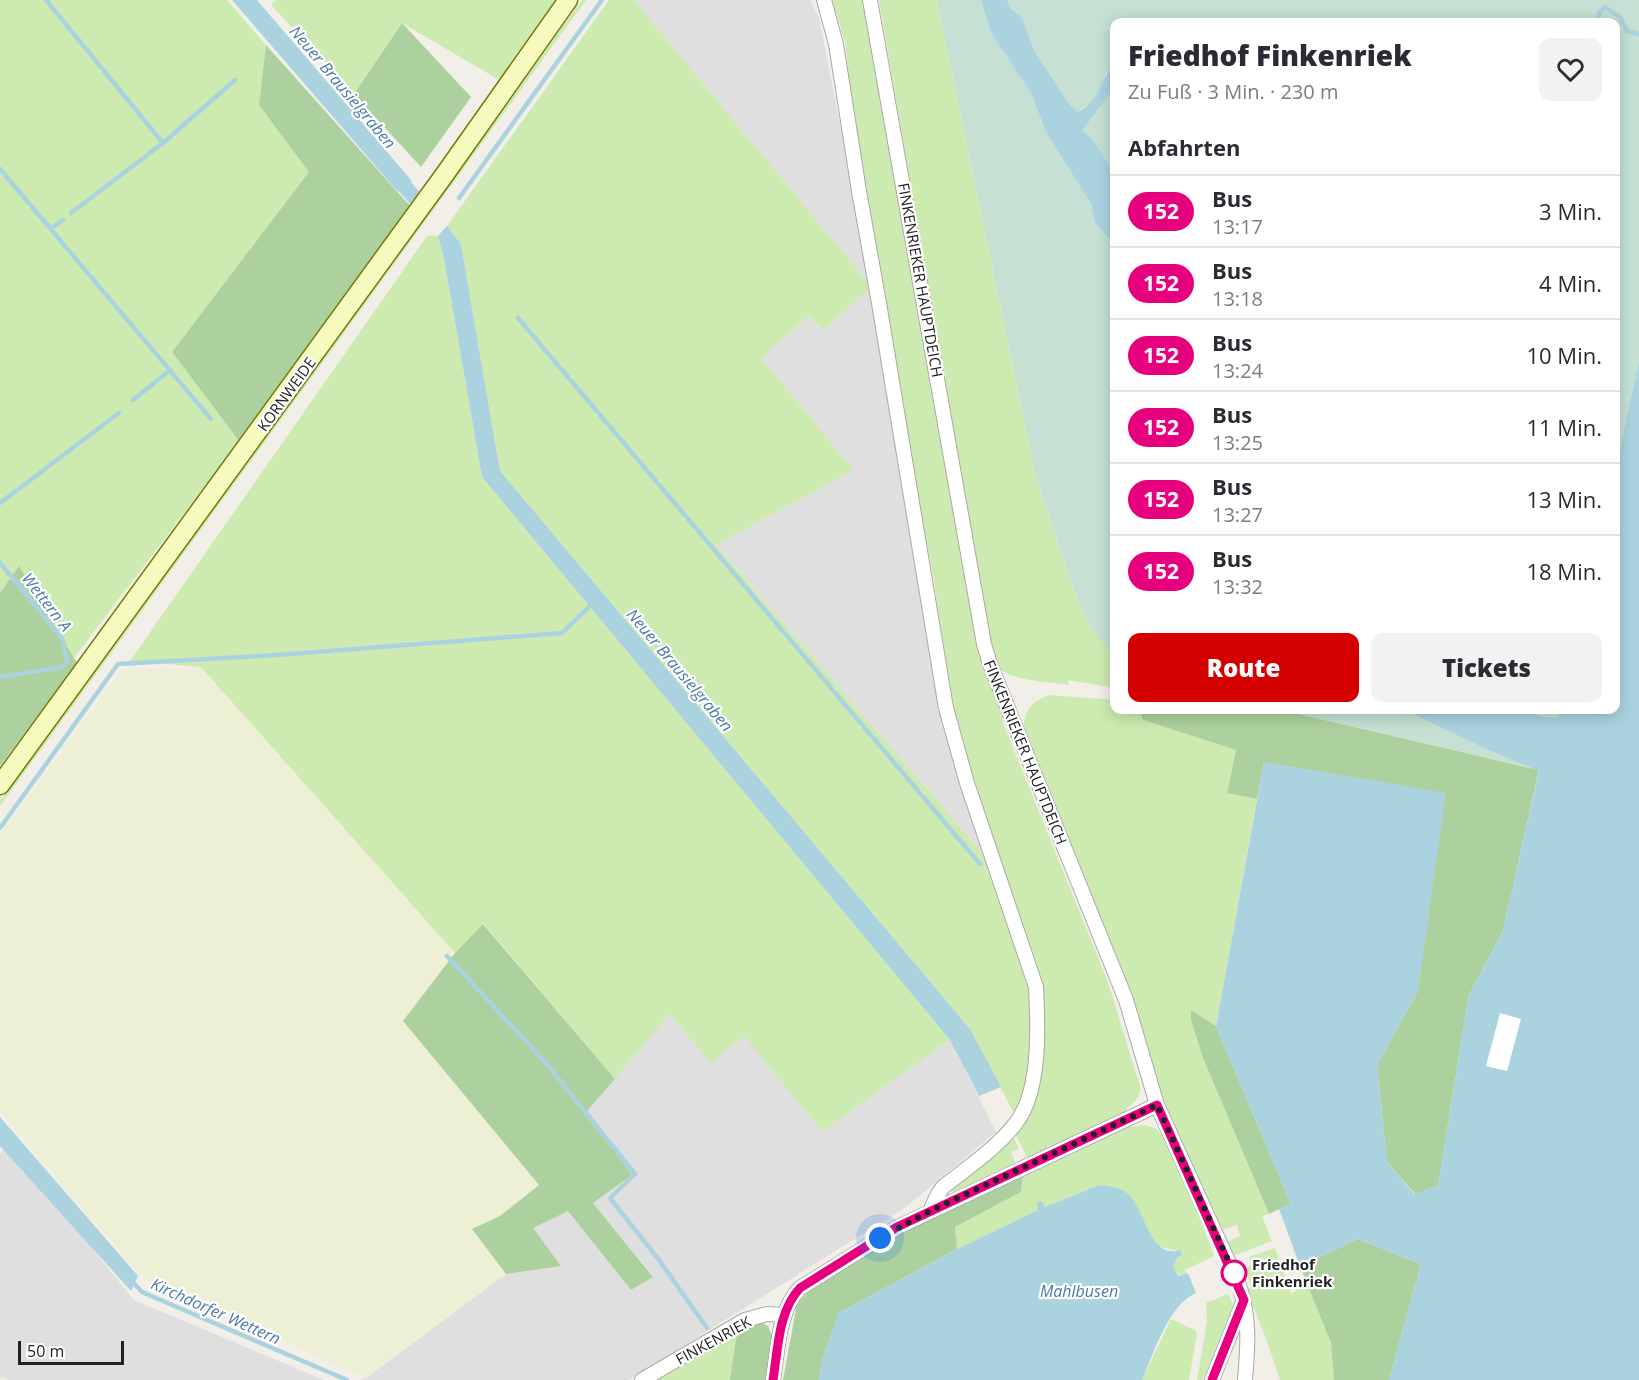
<!DOCTYPE html>
<html lang="de">
<head>
<meta charset="utf-8">
<style>
	body { margin:0; font-family:"Open Sans",sans-serif; background:#f2f2f3; color:#2b2b33; height:100vh; display:flex; flex-direction:column; font-size:22px; white-space:nowrap }
	* { box-sizing:border-box; margin:0 }
	p { font-size:20px; color:#7c7c81 }
	.icon { flex:none; width:33px; height:33px; fill:none; stroke:currentColor; stroke-width:2; stroke-linecap:round; stroke-linejoin:round }
	.map { position:relative; flex:1; overflow:hidden }
	.details { position:absolute; left:1110px; top:18px; width:510px; height:696px; display:flex; flex-direction:column; background:#fff; border-radius:12px; box-shadow:0 3px 15px #0003 }
	.details>* { flex:none }
	.badge { padding:0 12px; border-radius:20px; font-size:21px; line-height:39px }
	.scale { position:absolute; left:18px; bottom:15px; width:106px; box-sizing:border-box; padding-left:6px; border:3px solid #222; border-top:0; font-size:16px; line-height:21px; white-space:nowrap; color:#222; -webkit-text-stroke:4px #fff; paint-order:stroke }
	.you { position:absolute; width:30px; height:30px; margin:-15px; border:4px solid #fff; border-radius:50%; background:#1a73e8; box-shadow:0 0 0 9px #1a73e833 }
	.map>.badge { position:absolute; translate:-50% -50%; box-shadow:0 0 0 3px #fff }
	h2 { padding:0 18px; font-size:22px; line-height:54px }
	.round { display:grid; place-items:center; flex:none; width:63px; height:63px; border-radius:12px; background:#f2f2f3 }
	.headline { display:flex; align-items:center; justify-content:space-between; height:102px; padding:0 18px }
	h1 { font-size:28px; font-weight:800; line-height:45px }
	.button { display:flex; gap:12px; margin-top:auto; padding:12px 18px }
	.button a { flex:1; height:69px; border-radius:12px; background:#d40000; color:#fff; font-size:24px; font-weight:800; line-height:69px; text-align:center }
	.button a+a { background:#f2f2f3; color:#2b2b33 }
	ul { padding:0; list-style:none }
	li { display:flex; align-items:center; gap:18px; height:72px; padding:0 18px; border-top:2px solid #e1e1e2 }
	li div { flex:1 }
	li b { display:block; font-size:22px }
	li em { font-style:normal }
	li .badge { min-width:66px; font-weight:700; text-align:center }
	.map>svg:first-child { display:block }
	.residential { fill:#e0dfdf }
	.farmland { fill:#eef0d5 }
	.grass { fill:#cdebb0 }
	.forest { fill:#add19e }
	.wetland { fill:#c6e0d4 }
	.water { fill:#aad3df }
	.pier { fill:#fff }
	.lines { fill:none; stroke-linecap:round; stroke-linejoin:round }
	.stream { stroke:#aad3df; stroke-width:4.5 }
	.canal { stroke:#aad3df; stroke-width:15 }
	.street-casing { stroke:#a9a9a9; stroke-width:16 }
	.secondary-casing { stroke:#707d05; stroke-width:21 }
	.street { stroke:#fff; stroke-width:14 }
	.secondary { stroke:#f7fabf; stroke-width:18 }
	.line-casing { stroke:#fff; stroke-width:14 }
	.line { stroke:#e6007e; stroke-width:9 }
	.walk { stroke:#222; stroke-width:6; stroke-dasharray:0 10.8 }
	.stop-dot { fill:#fff; stroke:#e6007e; stroke-width:3 }
	.labels { text-anchor:middle; dominant-baseline:central; stroke-width:4.5; stroke-linejoin:round; paint-order:stroke }
	.street-label { font-size:15px; fill:#222; stroke:#fff }
	.stop-label { font-size:15px; font-weight:bold; fill:#222; stroke:#fff; text-anchor:start }
	.water-label { font-size:16px; font-style:italic; fill:#4a7aab; stroke:#fff }
</style>
</head>
<body>
<div class="map">
<svg width="1639" height="1380" viewBox="0 0 1639 1380">
	<rect width="100%" height="100%" fill="#f2efe9"/>
	<g class="residential">
		<polygon points="634,0 810,0 819,18 872,287 946,708 996,869 716,545 854,470 761,358 809,316 822,330 872,287"/>
		<polygon points="670,1014 744,1035 822,1132 950,1040 996,1132 906,1207 629,1380 359,1380 366,1378 506,1274 560,1266 532,1228 568,1210 631,1290 653,1276 593,1203 632,1175 587,1111"/>
		<polygon points="7,1143 134,1300 324,1380 9,1380 0,1377 0,1154"/>
	</g>
	<polygon class="farmland" points="201,667 455,953 404,1021 539,1185 500,1216 473,1229 506,1274 366,1378 145,1280 0,1112 0,835 121,670"/>
	<g class="grass">
		<polygon points="0,0 227,0 266,45 259,105 310,172 172,352 239,441 74,658 19,567 0,593"/>
		<polygon points="276,0 556,0 501,81 402,23 354,94 271,5"/>
		<polygon points="582,0 586,0 0,806 0,801"/>
		<polygon points="609,0 634,0 872,287 823,330 809,316 761,358 854,470 716,545 996,869 1020,938 1038,1022 1018,1121 970,1029 500,471 461,244 447,226"/>
		<path d="M832,0H863L864,2L1003,710V723L1108,982L1140,1086C1141,1097 1134,1103 1126,1109V1112L1028,1159L1014,1132L1042,1034L956,722C942,657 939,591 923,527L852,107L845,42Z"/>
		<path d="M879,0H937L1036,477L1071,582L1089,625L1114,658V688L1068,680L1069,685C1050,682 1010,681 998,667L985,619Z"/>
		<polygon points="427,236 438,236 444,259 482,477 950,1040 822,1132 744,1036 711,1063 670,1014 615,1079 484,924 455,953 201,667 130,661"/>
		<path d="M1050,695L1114,700V710H1139L1143,720L1236,750L1227,793L1257,799L1216,1026L1191,1011V1020L1203,1058L1269,1214L1262,1216L1272,1241L1233,1256L1227,1242L1240,1236L1237,1225L1223,1230L1181,1143L1157,1084L1024,731C1022,713 1032,700 1050,695Z"/>
		<polygon points="1131,1124 1132,1127 1145,1125 1157,1129 1161,1134 1190,1192 1214,1256 1185,1270 1186,1274 1177,1275 1173,1266 1177,1258 1182,1255 1177,1251 1157,1246 1115,1188 1099,1185 1045,1207 1041,1202 1039,1210 957,1249 955,1227 1021,1192 1023,1176"/>
		<polygon points="1012,1134 1019,1149 1011,1152 1016,1164 953,1192 950,1191"/>
		<polygon points="1275,1248 1291,1293 1296,1291 1293,1283 1304,1279 1314,1298 1331,1343 1334,1380 1280,1380 1265,1336 1246,1289 1252,1287 1245,1269 1252,1265 1249,1257"/>
		<polygon points="1228,1294 1233,1305 1205,1374 1202,1380 1197,1380 1207,1321 1206,1303"/>
		<polygon points="1171,1319 1195,1330 1197,1334 1189,1380 1142,1380"/>
		<polygon points="737,1331 730,1380 651,1380"/>
	</g>
	<g class="forest">
		<polygon points="402,23 471,97 421,167 354,94"/>
		<polygon points="266,45 411,207 239,441 172,352 309,172 259,105"/>
		<polygon points="19,566 77,663 0,766 0,593"/>
		<polygon points="1139,710 1282,710 1539,770 1503,931 1469,995 1438,1186 1415,1194 1387,1162 1377,1065 1418,991 1264,762 1257,799 1227,793 1236,750 1143,720"/>
		<polygon points="483,924 615,1079 587,1111 632,1175 593,1203 653,1277 631,1290 568,1211 533,1228 561,1266 506,1274 472,1229 500,1216 539,1185 403,1021 455,953"/>
		<polygon points="1191,1010 1216,1026 1291,1204 1269,1214 1203,1058 1191,1020"/>
		<polygon points="1023,1176 1021,1192 955,1227 957,1249 839,1313 822,1361 819,1380 783,1380 797,1304 809,1291 889,1239"/>
		<polygon points="1358,1239 1421,1264 1389,1380 1334,1380 1331,1343 1300,1266"/>
		<polygon points="754,1322 760,1322 768,1326 773,1339 765,1380 730,1380 737,1331"/>
	</g>
	<g class="wetland">
		<polygon points="937,0 981,0 991,33 1031,93 1046,132 1091,204 1095,223 1114,245 1114,658 1089,625 1071,582 1036,477"/>
		<polygon points="1007,0 1639,0 1639,361 1616,466 1616,22 1114,22 1114,62 1106,73 1099,92 1092,102 1077,112 1067,101 1034,50 1024,23 1020,15 1011,9"/>
		<polygon points="1114,88 1114,174 1082,131"/>
		<polygon points="1282,710 1404,710 1486,749 1539,770"/>
		<polygon points="1522,710 1561,710 1558,718 1546,717"/>
	</g>
	<g class="water">
		<polygon points="232,0 257,0 412,181 398,192"/>
		<path d="M981,0H1007L1011,9L1020,15L1024,23L1034,50L1067,101L1077,112C1099,103 1101,79 1114,62V88L1082,131L1093,140L1114,174V245L1095,223L1091,204L1046,132L1031,93L991,33Z"/>
		<polygon points="447,226 461,244 500,471 970,1029 1001,1087 979,1096 950,1040 482,477 444,259 438,236"/>
		<polygon points="1639,361 1639,1380 1389,1380 1421,1264 1358,1239 1300,1266 1279,1209 1291,1204 1216,1026 1264,762 1446,793 1418,991 1377,1065 1387,1162 1414,1194 1438,1186 1469,995 1503,931 1539,771 1486,749 1404,710 1522,710 1545,717 1558,718 1561,710 1616,710 1616,466"/>
		<polygon points="0,1117 138,1276 131,1291 0,1146"/>
		<path d="M1099,1185C1108,1186 1119,1187 1127,1193C1147,1210 1148,1260 1181,1250L1182,1255L1177,1258L1173,1266L1178,1276L1188,1273L1196,1293C1168,1305 1154,1353 1142,1380H819L822,1361L839,1313L957,1249L1038,1210L1037,1203L1041,1201L1045,1207Z"/>
	</g>
	<polygon class="pier" points="1500,1013 1521,1019 1507,1071 1486,1066"/>
	<g class="lines">
		<g class="stream">
			<polyline points="46,0 163,143"/>
			<polyline points="1598,22 1599,13 1605,7 1620,17 1627,31 1639,34"/>
			<polyline points="0,169 211,419"/>
			<polyline points="459,198 602,0"/>
			<polyline points="71,213 163,143 235,80"/>
			<polyline points="51,228 63,220"/>
			<polyline points="518,318 980,864"/>
			<polyline points="133,400 170,370"/>
			<polyline points="0,503 119,413"/>
			<polyline points="0,563 62,638 67,662 63,667 0,677"/>
			<polyline points="0,828 118,664 277,655 562,633 593,603"/>
			<polyline points="447,956 547,1064 635,1174 610,1198 659,1260 707,1328"/>
			<polyline points="130,1279 142,1292 347,1380"/>
		</g>
		<polyline class="canal" points="391,171 414,197"/>
		<defs>
			<g id="street">
				<path d="M824,0L836,44L859,191L879,303L946,708L967,783L1036,987C1038,1025 1041,1091 1016,1123C997,1148 968,1167 943,1187L938,1194L930,1211"/>
				<path d="M870,0L984,644L990,664L1126,1000L1157,1105L1239,1285C1250,1319 1248,1345 1245,1380"/>
				<polyline points="642,1380 745,1320 767,1314 784,1315"/>
				<path d="M773,1380C778,1350 778,1311 800,1288L898,1227L1157,1105"/>
				<polyline points="1212,1380 1243,1302"/>
			</g>
			<polyline id="secondary" points="0,785 445,174 568,0"/>
		</defs>
		<use href="#street" class="street-casing"/>
		<use href="#secondary" class="secondary-casing"/>
		<use href="#street" class="street"/>
		<use href="#secondary" class="secondary"/>
	</g>
	<g class="lines">
		<defs>
			<path id="line" d="M773,1380C778,1350 778,1311 800,1288L897,1227L1157,1105L1244,1300L1212,1380"/>
		</defs>
		<use href="#line" class="line-casing"/>
		<use href="#line" class="line"/>
		<polyline class="walk" points="880,1238 930,1211 1157,1105 1234,1273"/>
	</g>
	<circle class="stop-dot" cx="1234" cy="1273" r="12"/>
	<g class="labels">
		<g class="street-label">
			<text transform="translate(921 280) rotate(80)">FINKENRIEKER HAUPTDEICH</text>
			<text transform="translate(286 394) rotate(-54)">KORNWEIDE</text>
			<text transform="translate(1026 752) rotate(68)">FINKENRIEKER HAUPTDEICH</text>
			<text transform="translate(713 1340) rotate(-29)">FINKENRIEK</text>
		</g>
		<g class="stop-label">
			<text x="1252" y="1264">Friedhof<tspan x="1252" dy="17">Finkenriek</tspan></text>
		</g>
		<g class="water-label">
			<text transform="translate(343 87) rotate(50)">Neuer Brausielgraben</text>
			<text transform="translate(47 602) rotate(52)">Wettern A</text>
			<text transform="translate(680 670) rotate(50)">Neuer Brausielgraben</text>
			<text x="1079" y="1291">Mahlbusen</text>
			<text transform="translate(216 1311) rotate(24)">Kirchdorfer Wettern</text>
		</g>
	</g>
</svg>
<div class="scale">50 m</div>
<div class="you" style="left:880px;top:1238px"></div>
<section class="details">
<div class="headline"><div><h1>Friedhof Finkenriek</h1><p>Zu Fuß · 3 Min. · 230 m</p></div><a class="round"><svg class="icon" aria-label="heart" viewBox="0 0 24 24"><path d="M12 20l-8-8c-3-5 5-10 8-4 3-6 11-1 8 4z"/></svg></a></div>
<h2>Abfahrten</h2>
<ul>
<li><span class="badge" style="background:#e6007e;color:#fff">152</span><div><b>Bus</b><p>13:17</p></div><em>3 Min.</em></li>
<li><span class="badge" style="background:#e6007e;color:#fff">152</span><div><b>Bus</b><p>13:18</p></div><em>4 Min.</em></li>
<li><span class="badge" style="background:#e6007e;color:#fff">152</span><div><b>Bus</b><p>13:24</p></div><em>10 Min.</em></li>
<li><span class="badge" style="background:#e6007e;color:#fff">152</span><div><b>Bus</b><p>13:25</p></div><em>11 Min.</em></li>
<li><span class="badge" style="background:#e6007e;color:#fff">152</span><div><b>Bus</b><p>13:27</p></div><em>13 Min.</em></li>
<li><span class="badge" style="background:#e6007e;color:#fff">152</span><div><b>Bus</b><p>13:32</p></div><em>18 Min.</em></li>
</ul>
<div class="button"><a>Route</a><a>Tickets</a></div>
</section>
</div>
</body>
</html>
